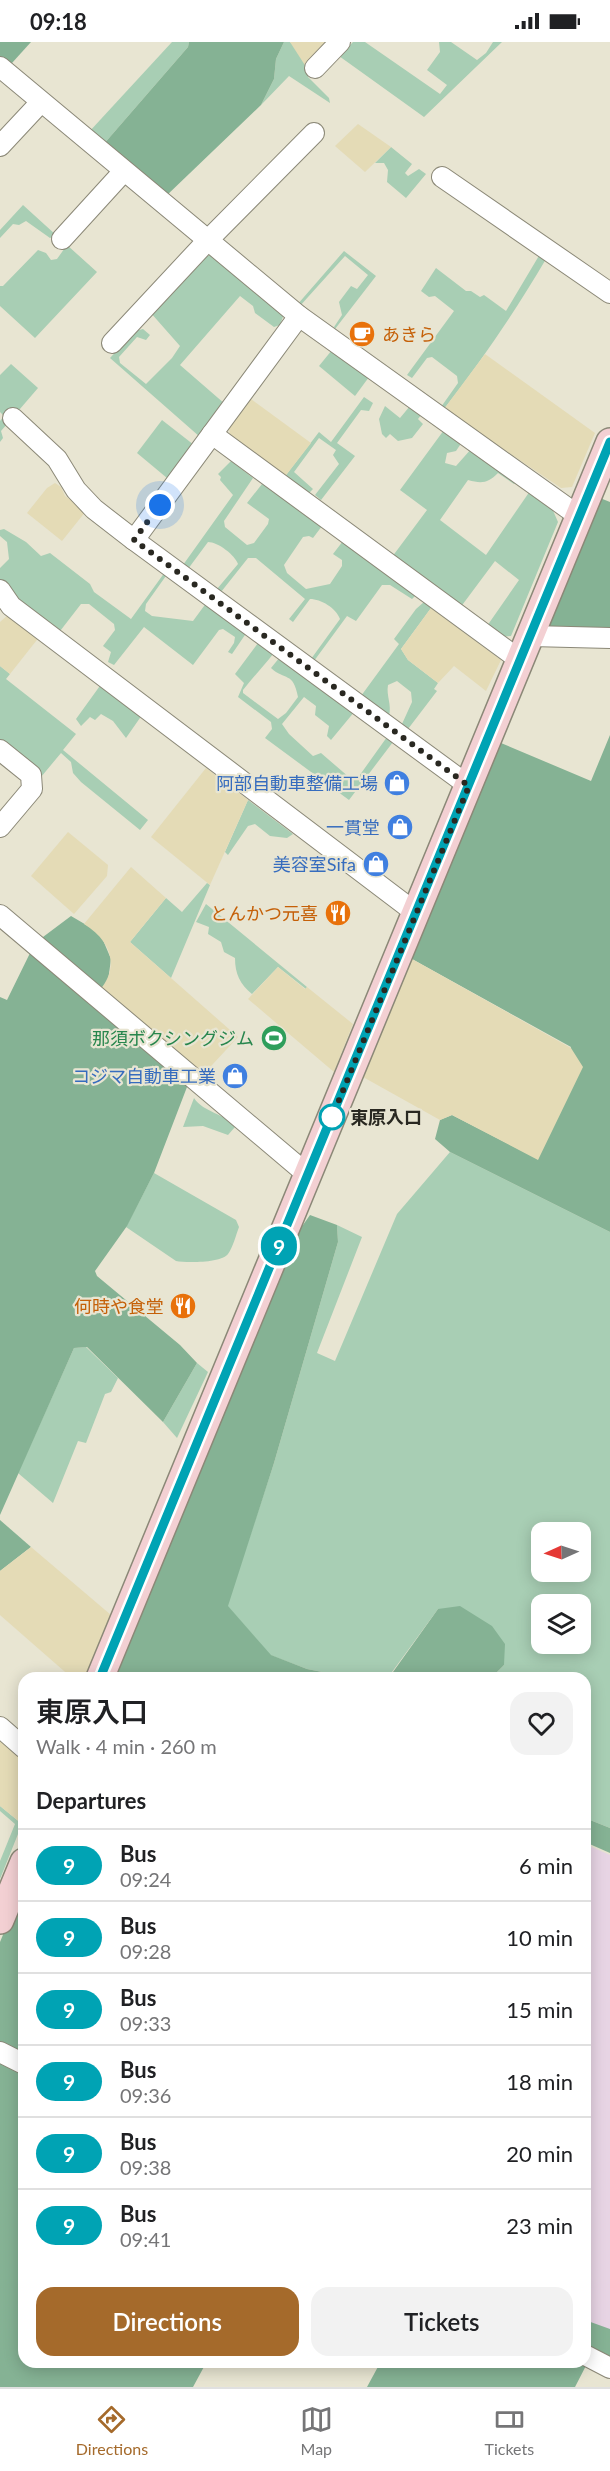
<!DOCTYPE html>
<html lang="en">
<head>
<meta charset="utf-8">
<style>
	body { margin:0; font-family:Lato,"Noto Sans JP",sans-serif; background:#f2f2f2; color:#202124; height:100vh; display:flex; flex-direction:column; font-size:22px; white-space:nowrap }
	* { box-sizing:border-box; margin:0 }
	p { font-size:20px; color:#757577 }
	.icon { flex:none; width:33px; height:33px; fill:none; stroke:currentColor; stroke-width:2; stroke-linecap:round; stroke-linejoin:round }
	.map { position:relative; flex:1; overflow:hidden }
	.details { position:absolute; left:18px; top:1630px; width:573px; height:696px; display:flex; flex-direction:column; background:#fff; border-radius:18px; box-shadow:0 3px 15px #0003 }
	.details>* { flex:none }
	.badge { padding:0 12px; border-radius:20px; font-size:21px; line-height:39px }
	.needle { width:39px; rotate:267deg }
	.controls { position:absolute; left:531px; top:1480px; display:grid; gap:12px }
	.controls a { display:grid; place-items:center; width:60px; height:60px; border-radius:12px; background:#fff; box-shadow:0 3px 15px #0003; font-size:30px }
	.you { position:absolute; width:30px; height:30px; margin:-15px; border:4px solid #fff; border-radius:50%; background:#1a73e8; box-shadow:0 0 0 9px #1a73e833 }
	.map>.badge { position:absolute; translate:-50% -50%; box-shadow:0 0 0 3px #fff }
	h2 { padding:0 18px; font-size:22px; line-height:54px }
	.round { display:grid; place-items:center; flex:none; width:63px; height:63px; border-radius:18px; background:#f2f2f2 }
	.head { display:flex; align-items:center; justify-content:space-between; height:102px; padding:0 18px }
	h1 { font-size:28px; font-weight:600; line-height:45px }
	.button { display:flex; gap:12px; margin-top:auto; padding:12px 18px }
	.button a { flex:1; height:69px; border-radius:18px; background:#a56a2b; color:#fff; font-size:24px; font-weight:600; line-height:69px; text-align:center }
	.button a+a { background:#f2f2f2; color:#202124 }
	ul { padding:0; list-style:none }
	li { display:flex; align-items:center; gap:18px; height:72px; padding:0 18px; border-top:2px solid #e0e0e0 }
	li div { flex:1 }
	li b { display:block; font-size:22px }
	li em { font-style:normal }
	li .badge { min-width:66px; font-weight:700; text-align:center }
	.status { display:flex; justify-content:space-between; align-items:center; height:42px; padding:0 30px; background:#fff; direction:ltr }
	.status svg { height:16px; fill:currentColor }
	.tab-bar { display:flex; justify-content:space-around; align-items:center; height:84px; border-top:2px solid #e0e0e0; background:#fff; font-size:16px; color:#757577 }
	.tab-bar a { display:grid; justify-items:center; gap:3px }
	.tab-bar .current { color:#a56a2b }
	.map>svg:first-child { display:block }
	.education { fill:#e7d4e4 }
	.green { fill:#a8ceb4; fill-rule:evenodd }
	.forest { fill:#85b294 }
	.sand { fill:#e4dbb6 }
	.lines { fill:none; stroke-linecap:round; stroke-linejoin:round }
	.street-casing { stroke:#8b8877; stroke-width:22 }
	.secondary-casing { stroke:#8b8877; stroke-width:30 }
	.street { stroke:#fff; stroke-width:20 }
	.secondary { stroke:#f3d0d3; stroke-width:27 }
	.line-casing { stroke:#fff; stroke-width:14 }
	.line { stroke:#00a3b4; stroke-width:9 }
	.walk { stroke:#292821; stroke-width:6; stroke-dasharray:0 10.8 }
	.stop-dot { fill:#fff; stroke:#00a3b4; stroke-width:3 }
	.labels { text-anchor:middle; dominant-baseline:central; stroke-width:4.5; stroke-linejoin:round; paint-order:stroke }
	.food-label { font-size:18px; fill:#c56008; stroke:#e8e5d2; text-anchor:end }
	.shop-label { font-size:18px; fill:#366cbe; stroke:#e8e5d2; text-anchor:end }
	.leisure-label { font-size:18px; fill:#27864d; stroke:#e8e5d2; text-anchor:end }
	.stop-label { font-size:18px; font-weight:bold; fill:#292821; stroke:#e8e5d2; text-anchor:start }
</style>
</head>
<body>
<div class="status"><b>09:18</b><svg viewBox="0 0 49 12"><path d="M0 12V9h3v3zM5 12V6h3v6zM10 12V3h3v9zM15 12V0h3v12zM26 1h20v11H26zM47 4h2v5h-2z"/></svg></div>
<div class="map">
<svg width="610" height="2345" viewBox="0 0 610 2345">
	<rect width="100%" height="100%" fill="#e8e5d2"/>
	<polygon class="education" points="585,1802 610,1813 610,2317 585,2305"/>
	<g class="green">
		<polygon points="172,0 189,0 188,5 103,103 89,90"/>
		<path d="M284,0H290C299,8 308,23 308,35L329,56L330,61L289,34L261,63L274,37L276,17Z"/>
		<polygon points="353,0 365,0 440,52 447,43 427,28 440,10 439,0 451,0 477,18 486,11 493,0 502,0 424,75 339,14"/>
		<polygon points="391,105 412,122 405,131 408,134 419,127 426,132 406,156 387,140 388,128 384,121 375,121"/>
		<polygon points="23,163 56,193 50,196 26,179 19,183 13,182 0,196 0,188"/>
		<polygon points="67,203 97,230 35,296 0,264 0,244 3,244 38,208 46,211 51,218 57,217"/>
		<polygon points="344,209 376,234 335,287 334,285 342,273 339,260 351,244 357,247 368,233 345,214 299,265 297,263"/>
		<path d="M540,212L546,217C515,270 481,319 444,367L441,365L458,341L457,334L432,315L427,316L412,336L407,333L454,269L435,254L429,255L421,249L436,226L466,249H471L480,255L484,253L506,269Z"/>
		<polygon points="212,213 284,272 280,283 274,285 255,271 253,264 240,254 180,323 225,362 200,395 110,316 135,289 143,287 150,293 146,298 137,295 119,315 120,321 146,342 172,316 180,304 150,270 201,215"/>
		<polygon points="332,308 369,335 355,354 319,324"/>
		<polygon points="11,322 38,346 1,389 3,396 0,400 0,379 4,374 0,370 0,333"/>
		<polygon points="364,355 373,361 369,369 361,368 337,401 355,414 321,458 315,453 339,422 333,413 336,408 319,396 294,430 313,447 306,454 283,437 319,390 331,400"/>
		<polygon points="385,364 400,376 410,364 422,372 418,377 423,382 412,396 398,399 390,392 386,396 382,392 379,377"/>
		<polygon points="162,378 194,403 167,436 137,411"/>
		<path d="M444,388L462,400L456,409L447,411L445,421L456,424L472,406L517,439L514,442L498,431C488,441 482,442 468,438L440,478L486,513L530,449L551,464L558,480L511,594L502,595L487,584L519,538L495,519L460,566L392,515L427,468L400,448Z"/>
		<path d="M231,419L253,436L224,479L225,485L247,503L254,501L268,482L269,477L247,461L262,442L322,484L313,496L309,494L303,495L284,523L287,531L306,547L330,542L342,524V518L333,512L343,499L415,554L412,557L390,543H382L356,579L347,574L314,619L311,617L340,577C336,566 321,557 310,557L293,580L289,577L305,557L256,516H248L221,550L217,547L238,522C235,513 218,500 208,500L188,527L183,523L233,453L220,438L221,435L218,432Z"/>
		<polygon points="4,487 26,500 41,514 50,511 90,542 94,550 131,577 165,530 168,531 146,562 145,569 152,574 193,579 207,560 247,590 232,612 228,610 234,601 235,595 223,587 219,588 193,623 144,585 114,623 108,620 111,610 103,604 115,588 114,582 89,562 81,562 57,593 0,541 0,526 9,517 7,500 0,494 0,488"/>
		<path d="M424,560L431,566L401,607L408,618L438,641L434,647L437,649L408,687L402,682L412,660L411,650L397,639L388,643C386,654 392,662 389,674L361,654L399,602L394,597L416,567Z"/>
		<path d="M258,601L273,612C264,624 253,635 243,648V651L278,677L286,671L298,655C293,629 285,639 271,626L280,615L355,669L331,698L327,694L329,684L315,673L316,664L304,655L282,682L289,692L313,714L321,711L350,736L357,737L387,695L393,700L349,758L265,696L272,687L271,680L238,655L244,641L235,632Z"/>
		<polygon points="0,624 10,632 6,637 76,692 63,708 148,778 140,788 81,740 73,731 71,720 61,711 41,735 0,702"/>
		<polygon points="102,641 142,673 126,696 113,679 101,672 95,678 90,675 81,684 76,677"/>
		<polygon points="248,758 293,792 287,796 270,794 255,782 248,784 228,813 225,810"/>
		<polygon points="207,841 210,843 171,936 130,900 166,856 182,870"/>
		<path d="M206,862L307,945L306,947L278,925L252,952C240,942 235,932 235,916L224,910L221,900L208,892L209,885L196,880Z"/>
		<path d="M194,1056C204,1071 225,1071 235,1085L228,1093L203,1084L183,1085Z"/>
		<path d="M450,1110L610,1190V1786L585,1776V1636H491L504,1623L438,1567L392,1630L378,1636H353L307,1627L270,1613L227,1564L274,1421L338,1200L337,1183L362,1195L317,1311L335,1319L397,1172ZM542,1491H580V1530H542ZM542,1563H580V1602H542Z"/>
		<path d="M154,1131L236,1178L239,1185C236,1193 233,1205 228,1212C222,1221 186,1221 176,1219L126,1185Z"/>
		<polygon points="86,1305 118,1336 111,1350 105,1352 86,1401 78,1399 53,1461 18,1431 74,1306"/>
		<polygon points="197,1321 208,1330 177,1396 163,1380"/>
		<polygon points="0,1764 22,1782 0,1837 0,1819 15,1782 0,1769"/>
	</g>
	<g class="forest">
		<polygon points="0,0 31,0 12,21 0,28"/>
		<polygon points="189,0 284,0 276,17 274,37 261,63 165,155 103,103 188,5"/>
		<polygon points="600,456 610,460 610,588 546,585"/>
		<polygon points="610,693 610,1190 450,1110 435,1097 440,1078 452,1073 538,1117 571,1005 412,917 501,701 591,739"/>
		<polygon points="71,874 100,891 111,917 108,939 94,955 185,1032 187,1045 154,1131 127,1184 95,1229 97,1234 180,1303 197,1321 163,1380 87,1305 74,1306 0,1473 0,955 7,958 32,907 43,895"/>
		<polygon points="310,1173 337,1183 338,1200 274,1421 228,1564 271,1613 307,1627 353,1636 110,1636 296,1193"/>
		<polygon points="0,1478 31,1505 0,1529"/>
		<polygon points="460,1564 492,1584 505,1602 504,1623 491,1636 378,1636 393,1630 438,1567"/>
		<polygon points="585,1776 610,1786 610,1811 585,1800"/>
		<polygon points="24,1842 24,2320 206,2321 193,2345 0,2345 0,1900"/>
		<polygon points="585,2278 610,2287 610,2321 592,2312 575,2345 367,2345 380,2321 585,2320"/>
	</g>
	<g class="sand">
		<polygon points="290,0 333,0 308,28"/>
		<polygon points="358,82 391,105 365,130 335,104"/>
		<polygon points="485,312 595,391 572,445 561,446 444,367"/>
		<polygon points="251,357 311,401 283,437 230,397 229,385"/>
		<polygon points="55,441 61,445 65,454 86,469 62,499 27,471 47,446"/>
		<polygon points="431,566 501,618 486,649 454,624 438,641 408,618 401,607"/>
		<polygon points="8,573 40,594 10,632 0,624 0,580"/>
		<polygon points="206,726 248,758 210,843 151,795"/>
		<polygon points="68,790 108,823 107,834 74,872 31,834"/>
		<path d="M131,825L166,856L130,900L238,995L200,1036L99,949C121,924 110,898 84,882Z"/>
		<polygon points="412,917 571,1006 583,1025 538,1118 452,1073 440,1078 363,1035"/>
		<polygon points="278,925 305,947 307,945 353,982 334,1030 248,957"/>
		<polygon points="31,1505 111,1573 85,1636 72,1636 0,1573 0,1529"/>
		<polygon points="0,1692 24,1714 24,1776 22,1782 0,1764"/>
	</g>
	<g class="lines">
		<defs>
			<g id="street">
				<polyline points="0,25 299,274 580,475"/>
				<polyline points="315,26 340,0"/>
				<polyline points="0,104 41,60"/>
				<polyline points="442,135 610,251"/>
				<polyline points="62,197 124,129"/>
				<polyline points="299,274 134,498 469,744"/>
				<polyline points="112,301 208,198 314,91"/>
				<polyline points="13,376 57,417 76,448 94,467 134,498"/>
				<polyline points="212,392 521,619"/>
				<polyline points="0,548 11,564 416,871"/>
				<polyline points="531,594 610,596"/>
				<polyline points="0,708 31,733 32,747 0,785"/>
				<polyline points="0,873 308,1133"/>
				<polyline points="0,1685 24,1706"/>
				<polyline points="0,2010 24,2022"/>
				<polyline points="585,2313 610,2326"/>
			</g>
			<g id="secondary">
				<polyline points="100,1636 610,400"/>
				<polyline points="0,1878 24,1820"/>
			</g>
		</defs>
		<use href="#street" class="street-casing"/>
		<use href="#secondary" class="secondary-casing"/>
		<use href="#street" class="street"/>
		<use href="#secondary" class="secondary"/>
	</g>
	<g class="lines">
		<defs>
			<polyline id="line" points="100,1636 610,400"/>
		</defs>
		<use href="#line" class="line-casing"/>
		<use href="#line" class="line"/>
		<polyline class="walk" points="160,463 134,498 469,744 332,1075"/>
	</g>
	<defs>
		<symbol id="cafe-disc" viewBox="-11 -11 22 22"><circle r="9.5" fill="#e8710a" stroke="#e8e5d2"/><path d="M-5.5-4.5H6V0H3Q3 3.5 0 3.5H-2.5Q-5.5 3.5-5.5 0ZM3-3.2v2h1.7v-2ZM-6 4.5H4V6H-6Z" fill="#fff"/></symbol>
		<symbol id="shop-disc" viewBox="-11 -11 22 22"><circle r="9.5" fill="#3f7fe0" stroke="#e8e5d2"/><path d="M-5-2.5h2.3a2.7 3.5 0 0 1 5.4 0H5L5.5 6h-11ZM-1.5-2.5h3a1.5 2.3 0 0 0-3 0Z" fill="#fff"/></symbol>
		<symbol id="restaurant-disc" viewBox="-11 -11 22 22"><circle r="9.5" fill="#e8710a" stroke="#e8e5d2"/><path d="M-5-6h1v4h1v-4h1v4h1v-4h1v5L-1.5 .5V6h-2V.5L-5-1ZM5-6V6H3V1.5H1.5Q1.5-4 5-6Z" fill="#fff"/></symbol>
		<symbol id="stadium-disc" viewBox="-11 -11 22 22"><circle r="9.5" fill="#2e9e5b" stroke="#e8e5d2"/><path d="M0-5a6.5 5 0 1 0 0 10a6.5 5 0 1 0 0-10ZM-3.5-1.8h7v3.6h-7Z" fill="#fff"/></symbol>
	</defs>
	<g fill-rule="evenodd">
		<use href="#cafe-disc" x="347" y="277" width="30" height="30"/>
		<use href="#shop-disc" x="382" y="726" width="30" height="30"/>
		<use href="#shop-disc" x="385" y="770" width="30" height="30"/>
		<use href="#shop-disc" x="361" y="807" width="30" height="30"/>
		<use href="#restaurant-disc" x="323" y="856" width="30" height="30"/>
		<use href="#stadium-disc" x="259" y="981" width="30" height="30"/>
		<use href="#shop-disc" x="220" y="1019" width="30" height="30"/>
		<use href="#restaurant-disc" x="168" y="1249" width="30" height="30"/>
	</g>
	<circle class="stop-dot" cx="332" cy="1075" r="12"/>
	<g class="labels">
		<g class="food-label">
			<text x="382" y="292" text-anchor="start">あきら</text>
			<text x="318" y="871">とんかつ元喜</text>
			<text x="164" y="1264">何時や食堂</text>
		</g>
		<g class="shop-label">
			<text x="378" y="741">阿部自動車整備工場</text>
			<text x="380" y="785">一貫堂</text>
			<text x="356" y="822">美容室Sifa</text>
			<text x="216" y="1034">コジマ自動車工業</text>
		</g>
		<g class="leisure-label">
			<text x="254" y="996">那須ボクシングジム</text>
		</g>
		<g class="stop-label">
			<text x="350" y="1075">東原入口</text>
		</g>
	</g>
</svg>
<div class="controls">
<a><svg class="needle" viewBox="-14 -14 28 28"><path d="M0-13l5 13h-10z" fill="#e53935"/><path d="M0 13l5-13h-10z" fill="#757577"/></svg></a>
<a><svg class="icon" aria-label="layers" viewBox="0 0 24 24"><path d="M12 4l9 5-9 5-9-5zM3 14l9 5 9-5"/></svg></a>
</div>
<div class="you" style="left:160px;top:463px"></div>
<b class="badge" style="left:279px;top:1204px;background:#00a3b4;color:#fff">9</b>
<section class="details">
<div class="head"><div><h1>東原入口</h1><p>Walk · 4 min · 260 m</p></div><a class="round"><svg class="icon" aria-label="heart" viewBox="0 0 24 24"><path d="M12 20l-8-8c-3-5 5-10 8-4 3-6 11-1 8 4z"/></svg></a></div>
<h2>Departures</h2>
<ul>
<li><span class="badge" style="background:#00a3b4;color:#fff">9</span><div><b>Bus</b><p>09:24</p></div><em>6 min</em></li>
<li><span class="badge" style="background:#00a3b4;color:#fff">9</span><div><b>Bus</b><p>09:28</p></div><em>10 min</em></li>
<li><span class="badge" style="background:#00a3b4;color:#fff">9</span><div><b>Bus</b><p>09:33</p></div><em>15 min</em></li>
<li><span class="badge" style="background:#00a3b4;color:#fff">9</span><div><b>Bus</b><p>09:36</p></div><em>18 min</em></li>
<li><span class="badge" style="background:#00a3b4;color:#fff">9</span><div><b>Bus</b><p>09:38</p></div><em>20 min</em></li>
<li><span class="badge" style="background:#00a3b4;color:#fff">9</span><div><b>Bus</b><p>09:41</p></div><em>23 min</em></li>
</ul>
<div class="button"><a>Directions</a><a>Tickets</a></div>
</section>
</div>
<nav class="tab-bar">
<a class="current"><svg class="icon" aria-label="directions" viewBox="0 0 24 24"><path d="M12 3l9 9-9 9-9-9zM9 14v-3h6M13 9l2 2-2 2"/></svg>Directions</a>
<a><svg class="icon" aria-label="map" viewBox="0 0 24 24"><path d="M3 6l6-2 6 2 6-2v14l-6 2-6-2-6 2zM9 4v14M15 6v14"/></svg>Map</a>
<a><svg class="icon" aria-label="tickets" viewBox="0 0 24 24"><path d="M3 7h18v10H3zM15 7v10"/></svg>Tickets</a>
</nav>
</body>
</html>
